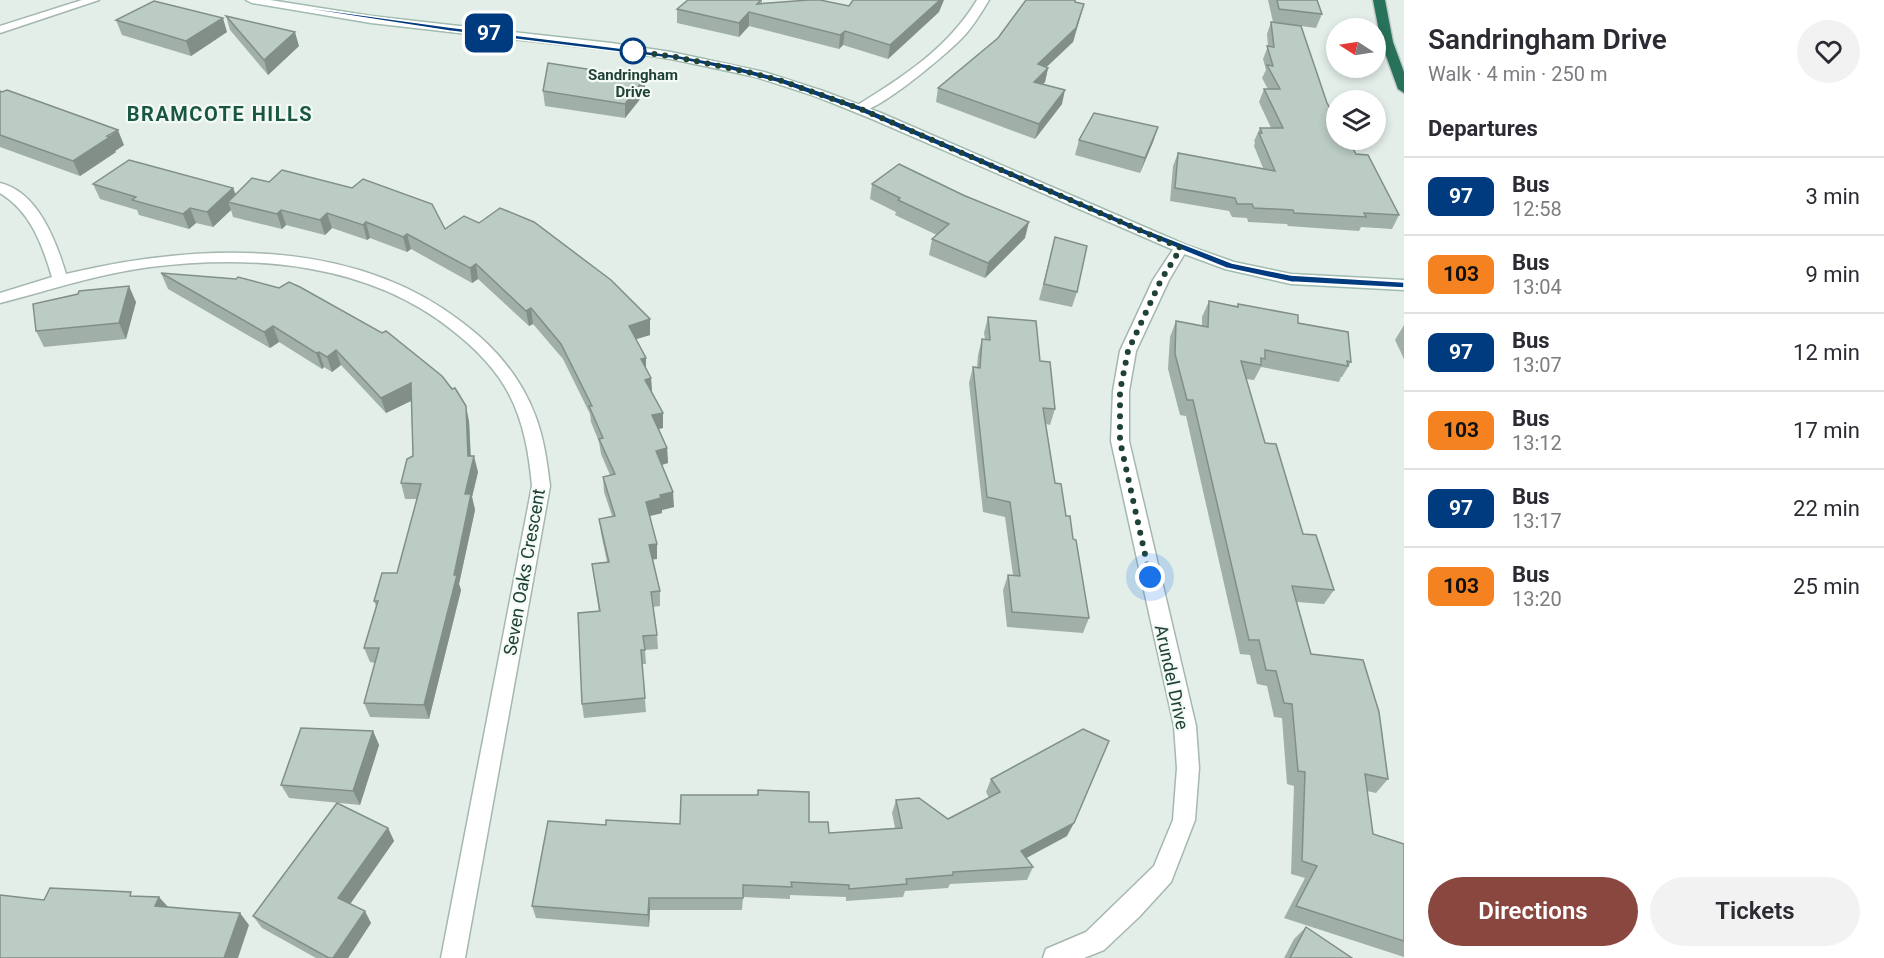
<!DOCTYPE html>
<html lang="en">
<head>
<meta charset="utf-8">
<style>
	body { margin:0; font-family:Roboto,sans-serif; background:#f2f2f3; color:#2b2b33; height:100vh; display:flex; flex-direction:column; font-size:22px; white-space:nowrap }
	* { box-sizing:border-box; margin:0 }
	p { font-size:20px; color:#7c7c81 }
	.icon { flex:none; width:33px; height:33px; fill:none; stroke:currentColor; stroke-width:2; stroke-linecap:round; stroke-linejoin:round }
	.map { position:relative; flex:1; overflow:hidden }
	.drawer { display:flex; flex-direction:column; background:#fff; width:480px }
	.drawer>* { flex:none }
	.badge { padding:0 12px; border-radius:9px; font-size:21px; line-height:39px }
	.needle { width:39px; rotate:282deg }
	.tools { position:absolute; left:1326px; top:18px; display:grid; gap:12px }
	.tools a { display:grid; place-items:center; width:60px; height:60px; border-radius:50%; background:#fff; box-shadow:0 3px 9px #0003; font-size:30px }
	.you { position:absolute; width:30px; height:30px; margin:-15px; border:4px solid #fff; border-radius:50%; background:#1a73e8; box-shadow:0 0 0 9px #1a73e833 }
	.map>.badge { position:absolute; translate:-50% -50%; box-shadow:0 0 0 3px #fff }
	h2 { padding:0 24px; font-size:22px; line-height:54px }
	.round { display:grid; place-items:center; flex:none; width:63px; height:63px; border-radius:32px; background:#f2f2f3 }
	.summary { display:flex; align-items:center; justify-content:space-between; height:102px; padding:0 24px }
	h1 { font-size:28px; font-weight:600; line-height:45px }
	.action { display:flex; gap:12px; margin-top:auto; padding:12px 24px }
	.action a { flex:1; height:69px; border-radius:36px; background:#8a4740; color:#fff; font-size:24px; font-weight:600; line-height:69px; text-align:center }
	.action a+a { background:#f2f2f3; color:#2b2b33 }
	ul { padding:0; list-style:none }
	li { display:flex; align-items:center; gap:18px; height:78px; padding:0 24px; border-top:2px solid #e1e1e2 }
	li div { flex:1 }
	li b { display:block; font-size:22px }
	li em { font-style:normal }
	li .badge { min-width:66px; font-weight:700; text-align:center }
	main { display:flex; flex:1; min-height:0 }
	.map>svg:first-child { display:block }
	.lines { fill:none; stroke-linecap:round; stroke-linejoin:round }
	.street-casing { stroke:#a5b7af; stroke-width:3 }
	.secondary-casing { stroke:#a0bbaf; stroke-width:3 }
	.highway-casing { stroke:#c1cac7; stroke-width:3 }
	.street { fill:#fff; fill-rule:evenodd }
	.secondary { fill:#fff; fill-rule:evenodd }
	.highway { fill:#28725c; fill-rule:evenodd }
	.wall { fill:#a0afa8 }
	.shaded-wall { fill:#828f88 }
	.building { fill:#baccc3; stroke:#828f88; stroke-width:1.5 }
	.line { fill:#003b80; stroke:#fff; stroke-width:1.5 }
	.walk { stroke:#204236; stroke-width:6; stroke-dasharray:0 10.8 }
	.stop-dot { fill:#fff; stroke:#003b80; stroke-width:3 }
	.labels { text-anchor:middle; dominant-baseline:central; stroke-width:4.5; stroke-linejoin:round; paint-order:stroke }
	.far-stop-label { font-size:15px; font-weight:bold; fill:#204236; stroke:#f4faf6 }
	.street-label { font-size:18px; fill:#204236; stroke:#f4faf6 }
	.far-district-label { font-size:20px; font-weight:bold; letter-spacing:1.5px; fill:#195742; stroke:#f4faf6 }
</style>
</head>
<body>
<main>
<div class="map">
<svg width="1404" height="958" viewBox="0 0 1404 958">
	<rect width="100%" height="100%" fill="#e3eee8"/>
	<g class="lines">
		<defs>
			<g id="street">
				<polygon points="82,0 99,0 0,33 0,26"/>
				<path d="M977,0H989C981,13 973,27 962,38C948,53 874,116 856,112L855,109L856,106C903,77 948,48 977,0Z"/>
				<path d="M0,183C38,192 56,241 66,274C196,243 352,236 463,323C495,347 521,378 535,415C544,438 547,462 550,486L465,958H441L532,486C529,454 524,423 509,394C496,369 475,348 452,330C368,263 254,254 150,267C98,274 50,290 0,303V293L52,277C42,244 31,212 0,193Z"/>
				<polygon points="1181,244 1188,248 1169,280 1136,351 1129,391 1129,441 1196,726 1199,768 1195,820 1171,882 1139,917 1104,950 1084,958 1043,958 1046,949 1086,932 1154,866 1173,820 1177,768 1174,726 1111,441 1113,391 1120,351 1153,280 1176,245"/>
			</g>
			<polygon id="secondary" points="246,0 270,0 371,16 611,43 671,52 764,72 823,91 881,113 1186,245 1234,262 1291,274 1404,280 1404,290 1291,284 1225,269 1176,251 872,119 815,96 756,77 671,59 611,50 371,23 252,3"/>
			<polygon id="highway" points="1373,0 1385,0 1393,42 1404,72 1404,93 1398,89 1381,42"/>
		</defs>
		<use href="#street" class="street-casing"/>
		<use href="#secondary" class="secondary-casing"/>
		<use href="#highway" class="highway-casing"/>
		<use href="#street" class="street"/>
		<use href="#secondary" class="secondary"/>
		<use href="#highway" class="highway"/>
	</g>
	<g class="wall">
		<polygon points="688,0 762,0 762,3 849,6 939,12 888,59 843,45 839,49 749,26 739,37 677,23 677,9"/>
		<polygon points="1268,0 1317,0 1322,14 1316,28 1301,26 1327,103 1356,154 1399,215 1392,229 1361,227 1359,231 1288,226 1287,224 1248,222 1247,218 1232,217 1229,211 1170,201 1173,166 1178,153 1263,168 1254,146 1255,142 1254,141 1260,128 1271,128 1259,102 1264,89 1268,89 1262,78 1266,70 1263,59 1268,46 1267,34 1271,22 1273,22"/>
		<polygon points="1075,2 1084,4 1073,42 1046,67 1048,68 1045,82 1043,84 1062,104 1035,139 936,102 938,88"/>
		<polygon points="226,16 299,46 268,75 230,30"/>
		<polygon points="116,20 227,32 191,56 122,35"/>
		<polygon points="0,91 124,145 115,151 116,152 80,176 0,147"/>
		<polygon points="543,91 645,93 625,118 545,106"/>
		<polygon points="1158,127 1153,142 1140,173 1075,155 1079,140"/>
		<polygon points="93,184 233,188 236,194 445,229 650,335 636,339 646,358 646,369 651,378 652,392 663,413 663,428 659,429 667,448 668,463 662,465 674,507 662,510 662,513 649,516 657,559 653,559 660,591 660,606 653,607 657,635 658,649 645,650 646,664 642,664 646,712 584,718 582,704 599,612 592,564 607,562 601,533 599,519 612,516 604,492 603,477 610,475 601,454 599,442 591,422 590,414 563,359 533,324 529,326 478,279 472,283 411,249 407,252 370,238 367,240 332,228 325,235 286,225 282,229 233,217 231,210 213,227 196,223 189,229 139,215 137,210 100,199"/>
		<polygon points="872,184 1025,238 985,278 929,255 932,239 937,235 895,215 896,212 870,199"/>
		<polygon points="1055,237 1077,292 1072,307 1039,300"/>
		<polygon points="161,273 236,279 469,421 471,456 478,472 472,497 475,510 459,584 461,590 429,719 370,717 364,703 375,663 370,662 364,648 376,606 374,601 397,573 417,499 405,499 401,483 413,456 411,401 386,413 341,365 332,372 324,367 322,369 279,342 270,348 168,289"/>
		<polygon points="1209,301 1237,306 1238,304 1298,323 1351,362 1342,377 1341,377 1339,382 1261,367 1254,380 1246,379 1265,443 1303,534 1334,590 1324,604 1297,602 1311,654 1388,779 1376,793 1367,791 1373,834 1404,844 1404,957 1284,918 1305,878 1291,874 1294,786 1287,784 1282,718 1274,717 1267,686 1257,684 1250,655 1240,654 1186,416 1180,415 1168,369 1170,337 1176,321 1202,326 1202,317"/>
		<polygon points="136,302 126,339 44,347 36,331"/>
		<polygon points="988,317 1040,361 1055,409 1050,425 1046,424 1055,483 1073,539 1089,618 1083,633 1007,627 1003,590 1008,575 1013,575 1005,517 983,512 969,383 973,367 977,367 978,355 982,339 985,339 984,333"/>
		<polygon points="1404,325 1404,359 1395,340"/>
		<polygon points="373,731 379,745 360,805 289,798 281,785"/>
		<polygon points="991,779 1067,836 1026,858 1033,867 1027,880 950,884 948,888 905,891 903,897 846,901 846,897 790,895 790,899 743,897 742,910 650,910 649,927 536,918 532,906 606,825 809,822 829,833 895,828 892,813 896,800 948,819 989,798 986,792"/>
		<polygon points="388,828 394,841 350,904 371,923 348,958 316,958 262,928 253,916"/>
		<polygon points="1306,927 1352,958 1284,958 1294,939"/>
	</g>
	<g class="shaded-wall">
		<polygon points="940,0 944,0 939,12 888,59 890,45"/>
		<polygon points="1084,4 1073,42 1034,79 1038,64"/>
		<polygon points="749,12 749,26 739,37 739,23"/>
		<polygon points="223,18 227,32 191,56 186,41"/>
		<polygon points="845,31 843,45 839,49 840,35"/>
		<polygon points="295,32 299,46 268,75 264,60"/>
		<polygon points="1048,68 1045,82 1031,96 1034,82"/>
		<polygon points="645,78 645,93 625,118 625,104"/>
		<polygon points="1065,90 1062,104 1035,139 1039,124"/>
		<polygon points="1158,127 1153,142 1140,173 1145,158"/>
		<polygon points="118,130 124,145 115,151 116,152 80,176 73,161"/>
		<polygon points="233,188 238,203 228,202 231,210 213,227 207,212"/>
		<polygon points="190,208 196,223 189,229 183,214"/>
		<polygon points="281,210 286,225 282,229 277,214"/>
		<polygon points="327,213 332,228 325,235 320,220"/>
		<polygon points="366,222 370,238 367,240 363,225"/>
		<polygon points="1029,222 1025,238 985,278 988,263"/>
		<polygon points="407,234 411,249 407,252 403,237"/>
		<polygon points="476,264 478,279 472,283 470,268"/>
		<polygon points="129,286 136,302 126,339 119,323"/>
		<polygon points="531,308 533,324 529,326 526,311"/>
		<polygon points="650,319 650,335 630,341 629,326"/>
		<polygon points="273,326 279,342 270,348 264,332"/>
		<polygon points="336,350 341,365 332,372 327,357"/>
		<polygon points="319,352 324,367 322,369 316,353"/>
		<polygon points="646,358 646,373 641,359"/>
		<polygon points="651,378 652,393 645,380"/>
		<polygon points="411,383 415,399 386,413 381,398"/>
		<polygon points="466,406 469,421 471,469 474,456 478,472 472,497 475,510 459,584 461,590 429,719 424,705 454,575 465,494 468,456"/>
		<polygon points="663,413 663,428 653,430 652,415"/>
		<polygon points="667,448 668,463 657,466 656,451"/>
		<polygon points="673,492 674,507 662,510 662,513 646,517 646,502 660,495"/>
		<polygon points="657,544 657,559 650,560 649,545"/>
		<polygon points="373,731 379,745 360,805 353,791"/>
		<polygon points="1074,823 1067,836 1015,864 1021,851"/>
		<polygon points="388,828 394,841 346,910 338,898"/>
		<polygon points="159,897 170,909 155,906"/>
		<polygon points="649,898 650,910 649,927 648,915"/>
		<polygon points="365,911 371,923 348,958 333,958"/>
		<polygon points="240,913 249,925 238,958 224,958"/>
	</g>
	<g class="building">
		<polygon points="688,0 761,0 757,4 808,0 820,0 849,6 853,0 940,0 890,45 845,31 840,35 749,12 739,23 677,9"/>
		<polygon points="1026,0 1075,0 1075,2 1084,4 1076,28 1038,64 1048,68 1034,82 1065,90 1039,124 938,88 998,38"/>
		<polygon points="1277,0 1317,0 1322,14 1279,9"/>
		<polygon points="154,1 223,18 186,41 116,20"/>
		<polygon points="226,16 295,32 264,60"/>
		<polygon points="1271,22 1301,26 1327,103 1336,119 1336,140 1348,140 1356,154 1368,155 1399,215 1364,213 1366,217 1294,213 1293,210 1254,208 1252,204 1237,204 1235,198 1175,188 1178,153 1275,171 1259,133 1262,133 1260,128 1283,128 1264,89 1280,89 1267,65 1273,66 1267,46 1274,47"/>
		<polygon points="548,63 645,78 625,104 543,91"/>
		<polygon points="7,90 118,130 107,136 110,137 73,161 0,135 0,91 2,92"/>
		<polygon points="1094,113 1158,127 1145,158 1079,140"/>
		<polygon points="129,160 233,188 207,212 190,208 183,214 132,200 136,197 93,184"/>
		<polygon points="899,164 963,195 1029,222 988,263 932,239 949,224 898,200 900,198 872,184"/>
		<polygon points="282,170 352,188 363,179 432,204 445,229 464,216 479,223 500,208 534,222 611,280 650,319 629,326 646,358 641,359 651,378 645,380 663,413 652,415 667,448 656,451 673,492 660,495 661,498 646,502 657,544 649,545 660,591 651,592 657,635 643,636 645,650 641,650 645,698 582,704 578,613 600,611 592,564 609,562 599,519 615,516 603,477 615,474 599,439 603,438 589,406 592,406 561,344 531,308 526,311 476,264 470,268 407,234 403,237 366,222 363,225 327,213 320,220 281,210 277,214 228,202 252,178 269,182"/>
		<polygon points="1055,237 1087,246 1077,292 1044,284"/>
		<polygon points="161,273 236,279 238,277 279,288 289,282 300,287 382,333 386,331 442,376 452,389 455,388 466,406 468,456 474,456 465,494 471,494 454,575 457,575 424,705 364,703 379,648 364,648 378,601 374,601 382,573 397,573 421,484 401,483 407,459 413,456 411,383 381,398 336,350 327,357 319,352 316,353 273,326 264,332"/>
		<polygon points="129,286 119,323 36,331 33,304 78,294 79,291"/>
		<polygon points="1209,301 1238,307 1238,304 1298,315 1298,323 1348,332 1351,362 1347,361 1348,366 1265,350 1265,359 1261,358 1261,365 1241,361 1265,443 1276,444 1303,534 1316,535 1334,590 1292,586 1311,654 1363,660 1379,712 1388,779 1365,774 1373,834 1404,844 1404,941 1296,906 1317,866 1302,861 1305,772 1298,771 1292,704 1284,703 1276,671 1266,670 1259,640 1249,640 1193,400 1187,400 1175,354 1176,321 1208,327"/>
		<polygon points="988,317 1036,321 1040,361 1050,362 1055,409 1043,408 1055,483 1061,484 1066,516 1070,516 1073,539 1076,540 1089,618 1012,612 1008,575 1020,576 1010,502 987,497 973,367 980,368 982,339 990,340"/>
		<polygon points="301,728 373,731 353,791 281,785"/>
		<polygon points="1083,729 1109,741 1074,823 1021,851 1033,867 953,872 953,875 906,879 907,884 849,889 849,885 791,882 792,887 743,885 743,898 649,898 648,915 532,906 548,821 606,825 606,820 680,824 681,795 758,795 758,790 809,792 809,822 828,822 829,833 902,828 896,800 919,798 948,819 1000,792 991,779"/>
		<polygon points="337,803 388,828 338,898 365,911 333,958 329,958 253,916"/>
		<polygon points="50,888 131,892 130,896 159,897 155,906 240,913 224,958 0,958 0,895 44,900"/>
		<polygon points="1306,927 1352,958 1290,958"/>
	</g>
	<polygon class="line" points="249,0 252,0 449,27 676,55 731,65 785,79 864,107 1142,228 1232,263 1291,275 1404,282 1404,288 1291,282 1226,268 1135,231 858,111 779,83 730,70 676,59 449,31"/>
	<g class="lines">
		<polyline class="walk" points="633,51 676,57 748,72 782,81 861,109 1181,248 1161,280 1128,351 1120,391 1120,441 1150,577"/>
	</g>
	<circle class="stop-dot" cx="633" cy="51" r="12"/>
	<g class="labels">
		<g class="far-stop-label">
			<text x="633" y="75">Sandringham<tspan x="633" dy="17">Drive</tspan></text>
		</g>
		<g class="street-label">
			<text transform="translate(524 572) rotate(-80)">Seven Oaks Crescent</text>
			<text transform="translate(1172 677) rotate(78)">Arundel Drive</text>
		</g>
		<g class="far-district-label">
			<text x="220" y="114">BRAMCOTE HILLS</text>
		</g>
	</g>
</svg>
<div class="tools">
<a><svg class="needle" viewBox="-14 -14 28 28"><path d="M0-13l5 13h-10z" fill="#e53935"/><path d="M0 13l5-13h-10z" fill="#7c7c81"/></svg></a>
<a><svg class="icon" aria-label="layers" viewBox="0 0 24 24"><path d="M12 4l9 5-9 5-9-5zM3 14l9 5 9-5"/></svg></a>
</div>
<div class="you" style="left:1150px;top:577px"></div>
<b class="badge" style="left:489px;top:33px;background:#003b80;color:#fff">97</b>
</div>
<section class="drawer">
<div class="summary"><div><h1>Sandringham Drive</h1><p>Walk · 4 min · 250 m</p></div><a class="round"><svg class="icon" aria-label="heart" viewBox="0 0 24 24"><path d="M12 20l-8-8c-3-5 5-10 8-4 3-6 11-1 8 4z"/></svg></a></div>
<h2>Departures</h2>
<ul>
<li><span class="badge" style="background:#003b80;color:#fff">97</span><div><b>Bus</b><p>12:58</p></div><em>3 min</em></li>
<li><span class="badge" style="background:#f58220;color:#111">103</span><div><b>Bus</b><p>13:04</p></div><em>9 min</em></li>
<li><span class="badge" style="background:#003b80;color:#fff">97</span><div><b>Bus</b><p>13:07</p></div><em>12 min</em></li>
<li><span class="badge" style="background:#f58220;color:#111">103</span><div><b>Bus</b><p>13:12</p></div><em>17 min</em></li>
<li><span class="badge" style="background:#003b80;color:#fff">97</span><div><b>Bus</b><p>13:17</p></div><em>22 min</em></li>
<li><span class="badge" style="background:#f58220;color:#111">103</span><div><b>Bus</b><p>13:20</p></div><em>25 min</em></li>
</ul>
<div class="action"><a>Directions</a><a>Tickets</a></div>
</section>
</main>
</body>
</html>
